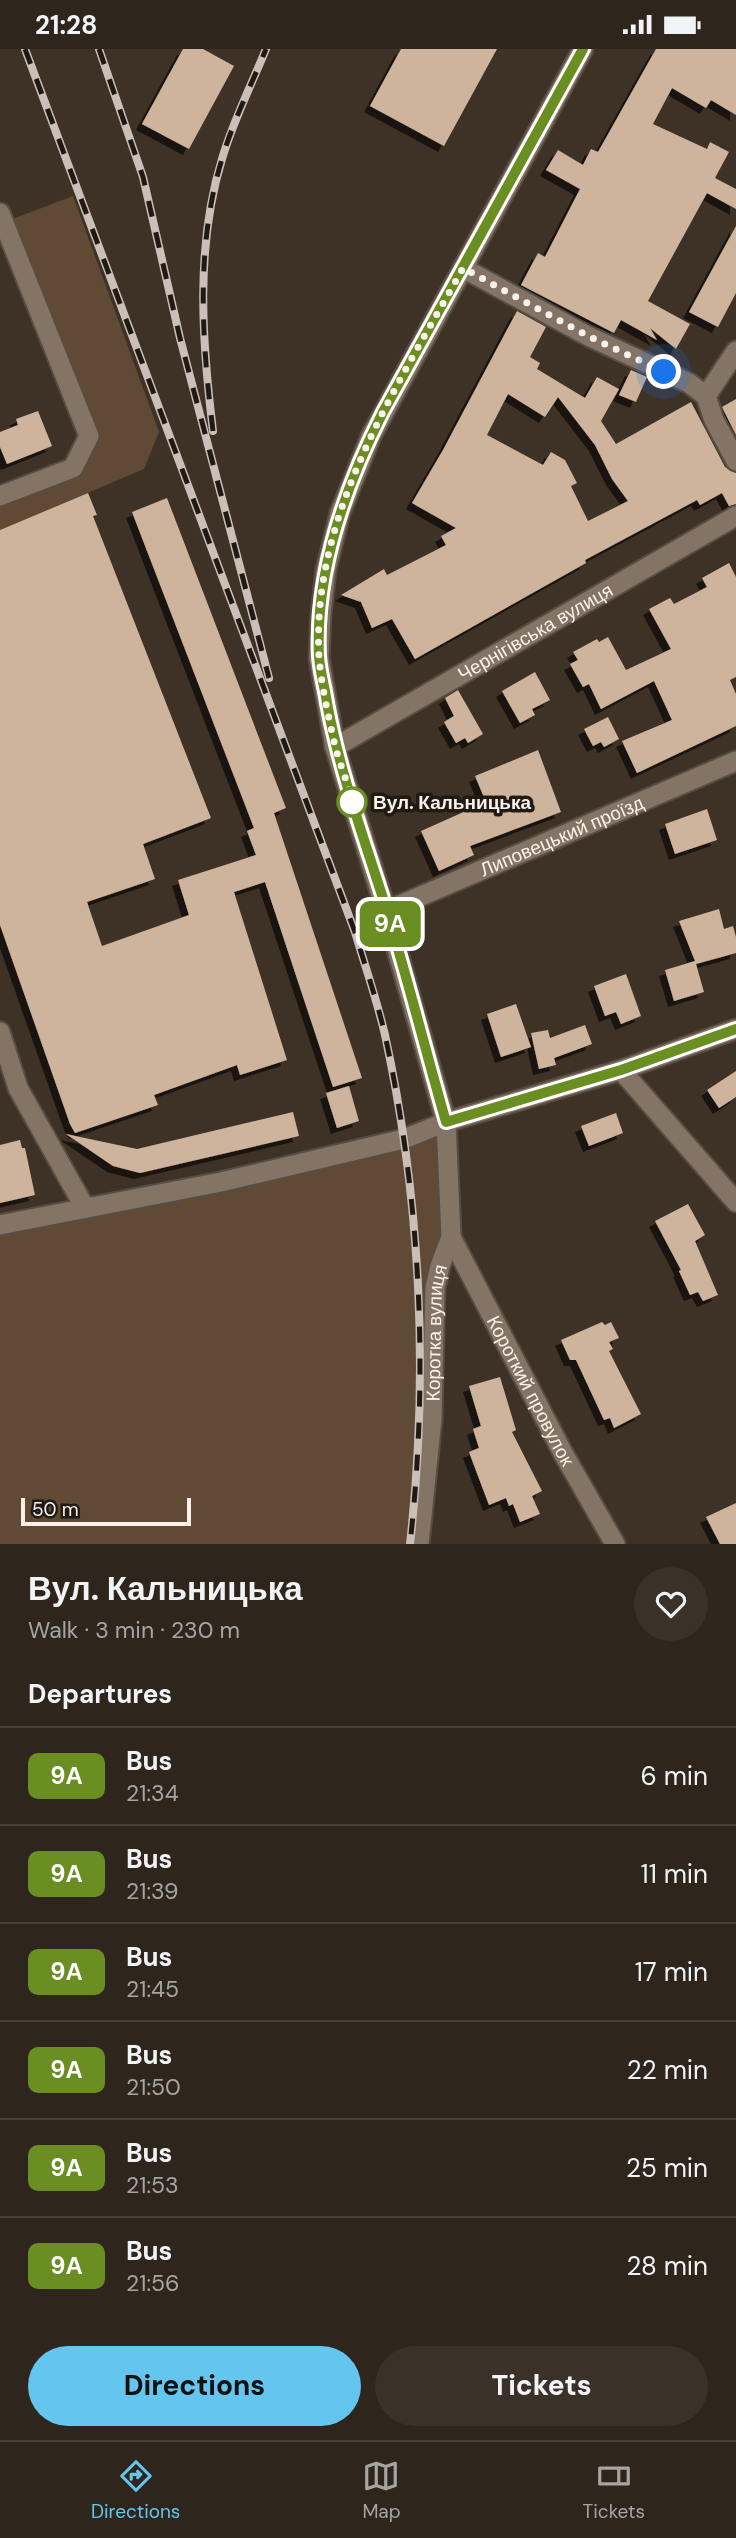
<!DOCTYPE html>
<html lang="en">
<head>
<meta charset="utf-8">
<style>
	body { margin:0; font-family:"DM Sans",sans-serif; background:#3a3129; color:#f1f3f6; height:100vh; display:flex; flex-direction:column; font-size:26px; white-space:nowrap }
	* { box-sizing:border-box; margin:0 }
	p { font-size:23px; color:#a7a5a3 }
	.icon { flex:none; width:38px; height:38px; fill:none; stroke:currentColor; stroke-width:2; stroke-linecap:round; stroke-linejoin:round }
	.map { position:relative; height:1495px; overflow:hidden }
	.side { display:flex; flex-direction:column; background:#2e251c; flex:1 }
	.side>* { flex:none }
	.badge { padding:0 14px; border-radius:10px; font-size:24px; line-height:46px }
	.scale { position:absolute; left:21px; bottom:18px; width:170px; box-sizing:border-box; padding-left:7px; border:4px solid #faf1ea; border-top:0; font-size:19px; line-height:24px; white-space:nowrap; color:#faf1ea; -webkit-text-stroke:5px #201a15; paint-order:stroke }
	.you { position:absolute; width:35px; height:35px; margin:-18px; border:5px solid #fff; border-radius:50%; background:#1a73e8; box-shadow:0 0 0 10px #1a73e833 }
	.map>.badge { position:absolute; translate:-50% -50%; box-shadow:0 0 0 4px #fff }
	h2 { padding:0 28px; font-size:26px; line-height:63px }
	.round { display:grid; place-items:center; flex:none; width:74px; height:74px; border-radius:37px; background:#3a3129 }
	.overview { display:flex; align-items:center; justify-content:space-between; height:119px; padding:0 28px }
	h1 { font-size:33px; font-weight:700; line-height:52px }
	.action { display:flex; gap:14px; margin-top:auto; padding:14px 28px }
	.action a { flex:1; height:80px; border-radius:42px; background:#64c5ee; color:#111; font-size:28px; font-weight:700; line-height:80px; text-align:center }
	.action a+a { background:#3a3129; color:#f1f3f6 }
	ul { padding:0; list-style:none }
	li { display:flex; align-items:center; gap:21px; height:98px; padding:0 28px; border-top:2px solid #49423b }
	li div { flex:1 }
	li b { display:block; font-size:26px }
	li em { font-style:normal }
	li .badge { min-width:77px; font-weight:700; text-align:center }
	.status { display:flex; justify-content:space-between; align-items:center; height:49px; padding:0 35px; background:#2e251c; direction:ltr }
	.status svg { height:19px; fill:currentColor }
	.tab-bar { display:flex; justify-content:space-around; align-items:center; height:98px; border-top:2px solid #49423b; background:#2e251c; font-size:19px; color:#a7a5a3 }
	.tab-bar a { display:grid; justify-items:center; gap:4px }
	.tab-bar .current { color:#64c5ee }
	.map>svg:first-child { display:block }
	.green { fill:#604a35 }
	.building { fill:#ceb49d; fill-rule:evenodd; filter:url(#shadow) }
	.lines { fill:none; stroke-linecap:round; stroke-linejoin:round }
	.street-casing { stroke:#584d42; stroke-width:23 }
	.street { stroke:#837466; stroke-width:19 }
	.rail-casing { stroke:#cac0b8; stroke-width:8 }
	.rail { stroke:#201a15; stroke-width:5; stroke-dasharray:16; stroke-linecap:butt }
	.line-casing { stroke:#fff; stroke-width:16 }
	.line { stroke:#6b8e23; stroke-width:10 }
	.walk { stroke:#faf1ea; stroke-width:7; stroke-dasharray:0 12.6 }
	.stop-dot { fill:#fff; stroke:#6b8e23; stroke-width:3.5 }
	.labels { text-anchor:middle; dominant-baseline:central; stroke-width:7; stroke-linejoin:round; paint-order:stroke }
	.street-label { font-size:19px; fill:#faf1ea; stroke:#201a15 }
	.stop-label { font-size:19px; font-weight:bold; fill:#faf1ea; stroke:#201a15; text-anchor:start }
</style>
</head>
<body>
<div class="status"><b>21:28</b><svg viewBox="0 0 49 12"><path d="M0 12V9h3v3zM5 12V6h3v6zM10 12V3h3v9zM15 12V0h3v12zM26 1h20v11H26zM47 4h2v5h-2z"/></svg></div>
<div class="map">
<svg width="736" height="1495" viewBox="0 0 736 1495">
	<defs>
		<filter id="shadow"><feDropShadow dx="-6" dy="6" stdDeviation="0" flood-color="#0009"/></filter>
	</defs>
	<rect width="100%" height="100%" fill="#3e3125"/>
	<g class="green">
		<polygon points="73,147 159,383 144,420 0,481 0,453 76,423 94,388 10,171"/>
		<polygon points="446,1073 451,1188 440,1217 419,1495 0,1495 0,1176"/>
	</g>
	<g class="building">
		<polygon points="183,0 203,0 234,17 189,100 142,75"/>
		<polygon points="401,0 497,0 444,97 370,57"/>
		<polygon points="656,0 736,0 736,66 711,51 706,59 672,39 653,75 707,100 710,93 729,103 715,129 736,140 736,160 707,144 648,252 690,275 676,300 650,279 657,291 621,271 614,284 521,236 538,204 545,208 580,140 546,121 558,101 583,116 591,100 598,103"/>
		<polygon points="736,177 736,244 718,278 689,263"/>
		<path d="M517,262L546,278L530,308L540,314L537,320L585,349L597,328L619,340L601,372L616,395L691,353L725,418L736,424V455L729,457L722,444L700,456L697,451L585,511L586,514L415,610L392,570L372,579L361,553L341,546L384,520L387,526L446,496L441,487L456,479L412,454L443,401ZM508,345L545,368L558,348L595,396L612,430L628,452L588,472L571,437L577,434L565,411L551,403L543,416L487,386Z"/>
		<polygon points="631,321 647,328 636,353 619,346"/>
		<polygon points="736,350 736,386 722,358"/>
		<polygon points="38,362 52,397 7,415 0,398 0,383 18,376 16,370"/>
		<polygon points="88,444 97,466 93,467 211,769 143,795 155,830 87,853 102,897 189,866 178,831 256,806 247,782 254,779 132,463 167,449 286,759 274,764 362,1029 333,1038 265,833 234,843 287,1011 240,1026 237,1016 154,1046 158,1056 75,1084 70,1075 0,876 0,481"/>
		<polygon points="729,514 736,528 736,628 730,631 736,645 736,677 637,724 622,692 672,671 654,632 601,660 589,635 583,638 570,615 578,611 573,603 597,590 599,593 608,588 626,621 671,600 649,560 670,549 674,555 707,538 702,529"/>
		<polygon points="535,623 550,651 532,660 535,666 520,674 502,642"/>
		<polygon points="458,641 483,685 468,694 465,689 456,694 444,673 454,667 445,649"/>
		<polygon points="608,668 619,690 604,698 601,693 593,697 584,680"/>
		<polygon points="538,701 561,763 470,797 474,806 439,822 421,782 486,753 475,727"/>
		<polygon points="707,760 717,791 675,805 665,775"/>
		<polygon points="719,860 724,880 733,877 736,888 736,904 696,915 704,943 674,952 665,921 695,912 679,872"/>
		<polygon points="626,925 641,967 621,975 616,963 605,967 594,937"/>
		<polygon points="516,955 531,998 501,1008 487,965"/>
		<polygon points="585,976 592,995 554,1009 556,1016 539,1020 531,984 548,981 550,989"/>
		<polygon points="736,1022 736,1048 719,1059 707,1041"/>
		<polygon points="349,1037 359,1072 337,1079 326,1044"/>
		<polygon points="293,1063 299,1087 140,1124 113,1117 66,1085 137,1100"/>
		<polygon points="616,1064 623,1084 589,1097 581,1077"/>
		<polygon points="20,1091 22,1099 25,1099 35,1146 0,1154 0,1096"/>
		<polygon points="688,1155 705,1186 695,1192 718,1246 703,1252 698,1243 690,1246 679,1222 681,1221 655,1172"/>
		<polygon points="602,1273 605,1276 611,1273 619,1289 609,1293 613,1300 609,1302 641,1365 614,1379 610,1369 604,1371 576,1311 570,1311 561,1291"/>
		<polygon points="500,1328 516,1381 512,1383 542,1442 532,1447 540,1465 520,1473 513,1455 509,1457 506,1449 489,1456 469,1403 479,1399 473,1380 481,1377 469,1337"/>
		<polygon points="736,1454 736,1495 720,1495 706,1468"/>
	</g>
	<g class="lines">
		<defs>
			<g id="street">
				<polyline points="0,164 89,387 73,419 0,447"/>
				<polyline points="463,219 588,287 689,334 706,347 714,371 736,412"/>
				<polyline points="706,347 736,302"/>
				<path id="s1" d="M335,698L736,467"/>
				<path id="s2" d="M386,862L736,712"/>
				<polyline points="0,983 18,1039 85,1159"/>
				<polyline points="621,1021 736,1153"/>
				<polyline points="0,1176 221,1133 404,1090 446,1073 621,1021 736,980"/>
				<path id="s3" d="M451,1188L563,1404L615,1495"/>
				<path id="s4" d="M419,1495L432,1370L435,1239L440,1217L451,1188L446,1073L386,862L335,698L319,609L321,565L326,521L340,464L371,387L583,0"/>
			</g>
		</defs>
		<use href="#street" class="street-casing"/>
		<use href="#street" class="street"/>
		<defs>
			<g id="rail">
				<path d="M25,0L355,883C365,917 377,951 385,986C421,1152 429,1326 410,1495"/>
				<polyline points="99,0 143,128 180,289 269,629"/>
				<path d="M213,382C202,293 195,198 222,110C233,72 251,37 266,0"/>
			</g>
		</defs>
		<use href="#rail" class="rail-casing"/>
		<use href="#rail" class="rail"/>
	</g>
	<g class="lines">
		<defs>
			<path id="line" d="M583,0L383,363C345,438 315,522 319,607C320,623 325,639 327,654C339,719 361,781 381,843C405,919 424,996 446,1073L621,1021L736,980"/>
		</defs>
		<use href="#line" class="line-casing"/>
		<use href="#line" class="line"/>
		<path class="walk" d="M352,753C348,734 340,716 335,697C329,670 321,635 319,608C311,465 397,338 463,219L588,287L664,323"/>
	</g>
	<circle class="stop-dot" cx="352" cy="753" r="14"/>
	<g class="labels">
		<g class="street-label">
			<text stroke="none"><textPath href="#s1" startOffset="231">Чернігівська вулиця</textPath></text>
			<text stroke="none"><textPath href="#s2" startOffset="191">Липовецький проїзд</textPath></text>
			<text stroke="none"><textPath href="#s4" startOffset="212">Коротка вулиця</textPath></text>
			<text stroke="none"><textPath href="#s3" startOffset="173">Короткий провулок</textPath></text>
		</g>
		<g class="stop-label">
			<text x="373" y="753">Вул. Кальницька</text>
		</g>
	</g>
</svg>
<div class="scale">50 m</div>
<div class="you" style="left:664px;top:323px"></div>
<b class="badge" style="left:390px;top:875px;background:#6b8e23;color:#fff">9А</b>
</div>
<section class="side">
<div class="overview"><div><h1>Вул. Кальницька</h1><p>Walk · 3 min · 230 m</p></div><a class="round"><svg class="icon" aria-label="heart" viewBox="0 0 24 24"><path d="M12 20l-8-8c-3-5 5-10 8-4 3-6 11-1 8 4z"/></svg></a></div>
<h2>Departures</h2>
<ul>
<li><span class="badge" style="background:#6b8e23;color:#fff">9А</span><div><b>Bus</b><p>21:34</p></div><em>6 min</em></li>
<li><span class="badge" style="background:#6b8e23;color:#fff">9А</span><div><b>Bus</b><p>21:39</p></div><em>11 min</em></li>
<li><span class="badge" style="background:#6b8e23;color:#fff">9А</span><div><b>Bus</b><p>21:45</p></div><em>17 min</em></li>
<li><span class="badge" style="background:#6b8e23;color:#fff">9А</span><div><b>Bus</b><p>21:50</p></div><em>22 min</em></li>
<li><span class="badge" style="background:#6b8e23;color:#fff">9А</span><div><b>Bus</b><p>21:53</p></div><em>25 min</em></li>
<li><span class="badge" style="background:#6b8e23;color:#fff">9А</span><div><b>Bus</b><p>21:56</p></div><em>28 min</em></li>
</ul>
<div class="action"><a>Directions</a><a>Tickets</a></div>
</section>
<nav class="tab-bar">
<a class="current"><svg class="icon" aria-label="directions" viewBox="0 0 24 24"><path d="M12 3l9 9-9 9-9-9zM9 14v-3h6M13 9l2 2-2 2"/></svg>Directions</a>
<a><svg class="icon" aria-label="map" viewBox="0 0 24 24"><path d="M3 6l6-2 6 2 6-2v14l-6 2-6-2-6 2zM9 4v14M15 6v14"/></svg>Map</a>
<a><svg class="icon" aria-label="tickets" viewBox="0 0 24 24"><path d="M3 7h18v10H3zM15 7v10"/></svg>Tickets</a>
</nav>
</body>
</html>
